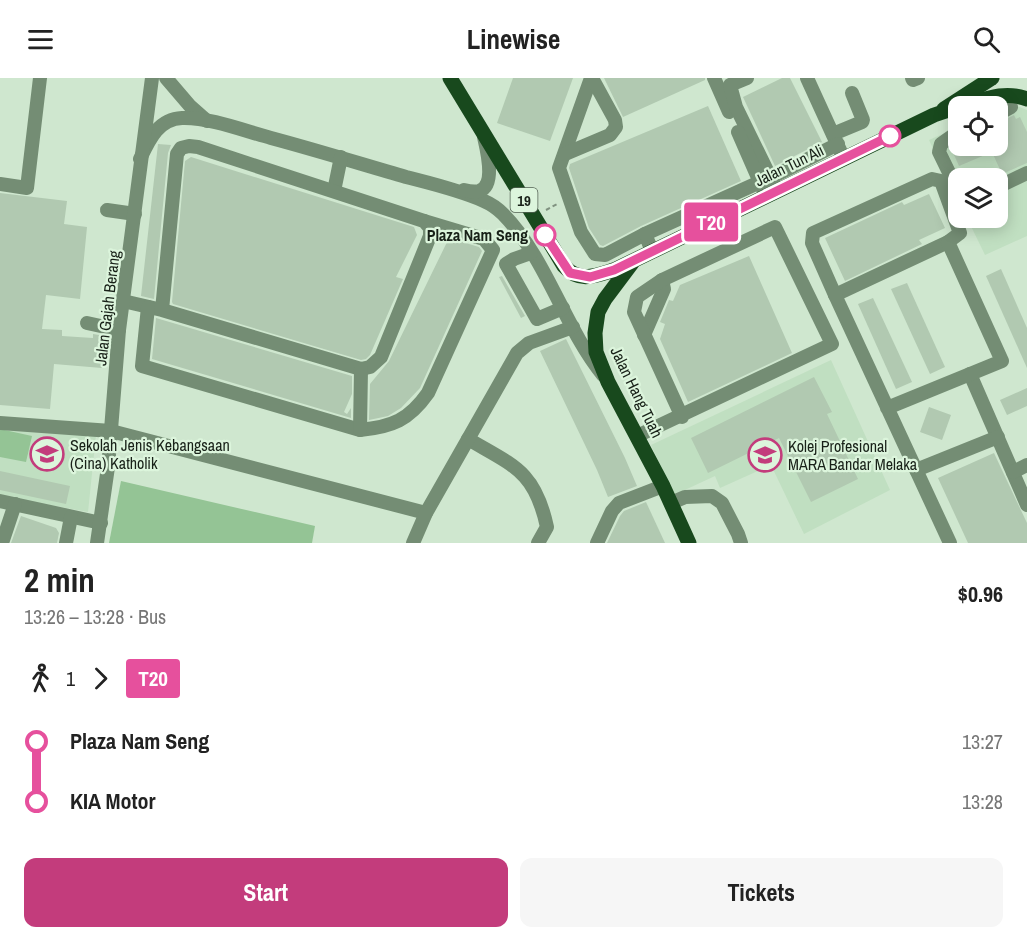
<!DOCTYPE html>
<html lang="en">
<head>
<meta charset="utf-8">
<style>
	body { margin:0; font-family:"Archivo Narrow",sans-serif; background:#f6f6f6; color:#222; height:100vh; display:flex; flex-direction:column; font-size:22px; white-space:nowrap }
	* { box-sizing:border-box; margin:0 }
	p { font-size:20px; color:#767676 }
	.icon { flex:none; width:33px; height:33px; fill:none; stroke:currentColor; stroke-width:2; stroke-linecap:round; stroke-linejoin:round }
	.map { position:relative; height:465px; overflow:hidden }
	.sheet { display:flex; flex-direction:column; background:#fff; flex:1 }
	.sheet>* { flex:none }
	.badge { padding:0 12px; border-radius:4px; font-size:21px; line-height:39px }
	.tools { position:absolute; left:948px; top:18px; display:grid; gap:12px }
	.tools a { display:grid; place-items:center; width:60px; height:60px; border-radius:12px; background:#fff; box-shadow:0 3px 15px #0003; font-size:30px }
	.map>.badge { position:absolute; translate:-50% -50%; box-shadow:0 0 0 3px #fff }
	.legs { display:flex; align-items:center; gap:9px; height:66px; padding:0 24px; font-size:20px }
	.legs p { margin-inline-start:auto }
	.headline { display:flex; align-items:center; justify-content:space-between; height:102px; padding:0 24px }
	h1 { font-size:33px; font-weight:700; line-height:45px }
	.primary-button { display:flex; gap:12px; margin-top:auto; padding:12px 24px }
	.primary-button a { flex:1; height:69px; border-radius:12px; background:#c33c7c; color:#fff; font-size:24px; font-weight:700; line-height:69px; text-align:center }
	.primary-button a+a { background:#f6f6f6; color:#222 }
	ul { padding:0 24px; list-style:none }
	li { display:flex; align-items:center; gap:21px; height:60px; font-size:22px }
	li i { display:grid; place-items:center; width:9px; height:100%; margin:0 8px; background:currentColor }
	li i::after { content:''; width:15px; height:15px; margin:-8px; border:4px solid; border-radius:50%; background:#fff }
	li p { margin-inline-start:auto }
	li:first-child i { background:linear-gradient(#0000 50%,currentColor 0) }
	li:last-child i { background:linear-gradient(currentColor 50%,#0000 0) }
	header { display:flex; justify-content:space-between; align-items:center; height:78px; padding:0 24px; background:#fff; font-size:27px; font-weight:700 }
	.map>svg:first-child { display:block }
	.built { fill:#c0dfc1 }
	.green { fill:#94c495 }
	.building { fill:#b1c9b1 }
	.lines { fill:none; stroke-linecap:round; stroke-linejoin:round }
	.path { stroke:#809280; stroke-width:2; stroke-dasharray:4.5 3; stroke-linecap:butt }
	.minor { stroke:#748d74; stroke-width:14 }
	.major { stroke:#18491d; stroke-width:15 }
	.line-1-casing { stroke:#fff; stroke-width:14 }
	.line-1 { stroke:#e6509d; stroke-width:9 }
	.stop-1-dot { fill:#fff; stroke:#e6509d; stroke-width:3 }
	.labels { text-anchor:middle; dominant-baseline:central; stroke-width:4.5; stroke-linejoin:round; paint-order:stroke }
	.shield { fill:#dcf5dc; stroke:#536153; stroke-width:1.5 }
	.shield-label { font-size:15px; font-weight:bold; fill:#182118 }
	.street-label { font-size:16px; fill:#182118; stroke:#dcf5dc }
	.stop-label { font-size:16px; font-weight:bold; fill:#182118; stroke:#dcf5dc; text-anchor:end }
	.poi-label { font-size:16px; fill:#182118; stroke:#dcf5dc; text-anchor:start }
</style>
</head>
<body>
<header><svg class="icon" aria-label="menu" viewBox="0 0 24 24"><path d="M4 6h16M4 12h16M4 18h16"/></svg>Linewise<svg class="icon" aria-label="search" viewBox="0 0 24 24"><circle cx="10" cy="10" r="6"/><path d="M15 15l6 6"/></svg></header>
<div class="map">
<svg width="1027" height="465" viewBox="0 0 1027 465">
	<rect width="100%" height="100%" fill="#cfe7cf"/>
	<g class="built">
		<polygon points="1010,25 1027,32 1027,158 985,177 967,140 998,140 998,100 958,100 958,123 929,62 958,49 958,68 998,68 998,31"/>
		<polygon points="831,282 890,412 804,456 771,387 720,410 715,398 674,417 651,367"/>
		<polygon points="0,347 96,357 88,434 0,418"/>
	</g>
	<g class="green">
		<polygon points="0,351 32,358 26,384 0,379"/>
		<polygon points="121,403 315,448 312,465 109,465"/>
	</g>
	<g class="building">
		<polygon points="513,0 573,0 550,63 497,45"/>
		<polygon points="604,0 705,0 705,2 623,39"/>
		<polygon points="782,0 790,0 822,64 775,88 743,19"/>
		<polygon points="708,28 741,103 641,148 603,168 600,167 589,150 569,90 570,86"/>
		<polygon points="1014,37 1016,41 1020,39 1027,54 1027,85 1002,96 992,74 959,88 951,70 954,68 998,68 998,45"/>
		<polygon points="158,66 171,67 168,75 154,221 141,218"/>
		<polygon points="191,79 414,149 417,157 396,199 403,201 370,277 366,281 361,282 173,226 172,224 185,83"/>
		<polygon points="0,115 67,123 64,146 87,149 80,221 46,217 42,251 62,252 62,258 93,260 93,256 105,258 102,290 54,286 50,331 0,327"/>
		<polygon points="929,116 945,150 919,162 922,166 845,203 825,160 902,124 904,127"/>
		<polygon points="449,160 479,169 482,173 420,310 401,330 388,338 369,342 370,306 389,283"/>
		<polygon points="749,178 792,275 688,324 660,261 665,246 660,244 669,222 673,223 680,207"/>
		<polygon points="1001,191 1027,250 1027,290 986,198"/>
		<polygon points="502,198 525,238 521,240 499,199"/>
		<polygon points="907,205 945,289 930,296 891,211"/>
		<polygon points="873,220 912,304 896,311 858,226"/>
		<polygon points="156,240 352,298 352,316 344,334 347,336 351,330 351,340 152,281"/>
		<polygon points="566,261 625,380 637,408 608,419 597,392 540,273"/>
		<polygon points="814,299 832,334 827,336 858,401 811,424 779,360 708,395 691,360"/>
		<polygon points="1027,310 1027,328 1007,337 1000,322"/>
		<polygon points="929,329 951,337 942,362 920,354"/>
		<polygon points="994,375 1027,445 1027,465 968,465 938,400"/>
		<polygon points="0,393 70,408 66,426 0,412"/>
		<polygon points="646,424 665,465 607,465 620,438 624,433"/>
		<polygon points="21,438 56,450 59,455 57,465 11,465"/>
	</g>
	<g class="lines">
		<polyline class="path" points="546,132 557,126"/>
		<g class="minor">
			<polyline points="166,0 190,28 207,43"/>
			<polyline points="591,0 559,90 581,154 595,176 605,177 645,156 652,173"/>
			<polyline points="714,0 729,34"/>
			<polyline points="747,0 730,7 736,29 777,113"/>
			<polyline points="807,0 844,81"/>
			<polyline points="912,0 913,2 918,0"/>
			<polyline points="998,36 1011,29"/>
			<polyline points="738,54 766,118"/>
			<polyline points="958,54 941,66 939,74 958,113"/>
			<polyline points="833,56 862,44 863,42 852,15"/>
			<polyline points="565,76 610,57 616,49 615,42 592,0"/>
			<path d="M140,81C149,62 158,41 182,40C209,39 245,53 271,60C316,72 361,86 406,99C433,106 459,112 484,123C491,126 498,131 503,136C547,181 564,249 603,297"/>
			<polyline points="770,100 838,66"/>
			<polyline points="0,106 27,110 40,0"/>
			<polyline points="998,109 1027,95"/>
			<path d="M464,112C468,113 475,114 479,113C496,108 487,72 484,59"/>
			<polyline points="334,113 341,79"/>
			<polyline points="107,132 135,136"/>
			<polyline points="645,156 760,104"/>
			<polyline points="531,175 514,181 506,186 537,241 563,230"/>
			<polyline points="835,217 948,164"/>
			<polyline points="123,223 162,232 361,291 370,289 381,279 430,158 430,150 424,143 198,69 189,68 181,70 177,76 162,232"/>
			<path d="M148,229L142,288L360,352C392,349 409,342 428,315L493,172L484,161L424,143"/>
			<polyline points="87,245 119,252"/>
			<polyline points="644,257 664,211 662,202"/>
			<polyline points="970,296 1027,427"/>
			<polyline points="887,330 1002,283 948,164 960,155 941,103 932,101 813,155 812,165 835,217 950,465"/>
			<polyline points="0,345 111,353 426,435"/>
			<polyline points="360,352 361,291"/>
			<polyline points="637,358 832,266 775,149 662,202 637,219 634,234 682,339"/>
			<path d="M468,361C514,388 535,393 547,449L538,465"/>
			<polyline points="916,392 998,359"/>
			<polyline points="1013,394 1027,387"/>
			<polyline points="0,423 101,445"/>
			<polyline points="671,425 685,419 712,418 722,425 738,456 741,465"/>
			<polyline points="2,465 15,426"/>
			<polyline points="66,465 71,439"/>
			<polyline points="97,465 108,389 119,252 152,0"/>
			<polyline points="413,465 426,435 517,275 529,265 573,249"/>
			<polyline points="597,465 612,433 619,425 663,408"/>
		</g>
		<g class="major">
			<path d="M450,0L564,188C579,205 595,198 614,192L934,37L958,29"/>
			<path d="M962,28C983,22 1004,12 1027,21"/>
			<polyline points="944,31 992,0"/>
			<polyline points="632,185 605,221 598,234 595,255 596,274 608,304 663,408 689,465"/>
		</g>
	</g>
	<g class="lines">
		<defs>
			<polyline id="line-1" points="545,157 570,195 590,199 614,192 890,58"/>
		</defs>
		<use href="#line-1" class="line-1-casing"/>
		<use href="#line-1" class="line-1"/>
	</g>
	<defs>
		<symbol id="school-ring" viewBox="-11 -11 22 22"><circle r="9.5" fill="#dcf5dc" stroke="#c33c7c" stroke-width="1.5"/><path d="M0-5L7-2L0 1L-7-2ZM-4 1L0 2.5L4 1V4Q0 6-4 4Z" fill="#c33c7c"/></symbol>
		<symbol id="university-ring" viewBox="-11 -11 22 22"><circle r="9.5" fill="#dcf5dc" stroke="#c33c7c" stroke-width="1.5"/><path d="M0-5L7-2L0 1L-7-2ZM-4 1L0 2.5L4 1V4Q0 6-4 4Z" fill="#c33c7c"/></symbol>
	</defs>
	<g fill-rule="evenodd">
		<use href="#school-ring" x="28" y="357" width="38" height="38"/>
		<use href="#university-ring" x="746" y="358" width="38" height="38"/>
	</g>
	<g class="stop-1-dot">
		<circle cx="890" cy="58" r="10"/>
		<circle cx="545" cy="157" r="10"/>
	</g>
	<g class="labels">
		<rect class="shield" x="510.5" y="110" width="27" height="24" rx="4.5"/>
		<g class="shield-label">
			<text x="524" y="122">19</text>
		</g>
		<g class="street-label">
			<text transform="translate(789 87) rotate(-26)">Jalan Tun Ali</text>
			<text transform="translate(107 230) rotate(-83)">Jalan Gajah Berang</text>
			<text transform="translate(637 314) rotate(64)">Jalan Hang Tuah</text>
		</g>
		<g class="stop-label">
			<text x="528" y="157">Plaza Nam Seng</text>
		</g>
		<g class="poi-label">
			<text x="70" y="367">Sekolah Jenis Kebangsaan<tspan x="70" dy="18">(Cina) Katholik</tspan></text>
			<text x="788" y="368">Kolej Profesional<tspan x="788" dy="18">MARA Bandar Melaka</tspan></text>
		</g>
	</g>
</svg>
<div class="tools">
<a><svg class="icon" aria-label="locate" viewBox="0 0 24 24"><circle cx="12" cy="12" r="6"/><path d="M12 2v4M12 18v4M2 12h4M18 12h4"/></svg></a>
<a><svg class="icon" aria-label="layers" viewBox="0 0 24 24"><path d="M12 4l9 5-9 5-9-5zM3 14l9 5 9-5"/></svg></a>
</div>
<b class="badge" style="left:711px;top:144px;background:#e6509d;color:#fff">T20</b>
</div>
<section class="sheet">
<div class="headline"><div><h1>2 min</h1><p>13:26 – 13:28 · Bus</p></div><b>$0.96</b></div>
<div class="legs"><svg class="icon" aria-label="walk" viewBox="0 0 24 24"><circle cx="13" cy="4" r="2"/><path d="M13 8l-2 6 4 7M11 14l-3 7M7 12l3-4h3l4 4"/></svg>1<svg class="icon" aria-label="forward" viewBox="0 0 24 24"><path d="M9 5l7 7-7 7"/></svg><b class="badge" style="background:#e6509d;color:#fff">T20</b></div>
<ul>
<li><i style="color:#e6509d"></i><b>Plaza Nam Seng</b><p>13:27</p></li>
<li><i style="color:#e6509d"></i><b>KIA Motor</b><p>13:28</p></li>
</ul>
<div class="primary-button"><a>Start</a><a>Tickets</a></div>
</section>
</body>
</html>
